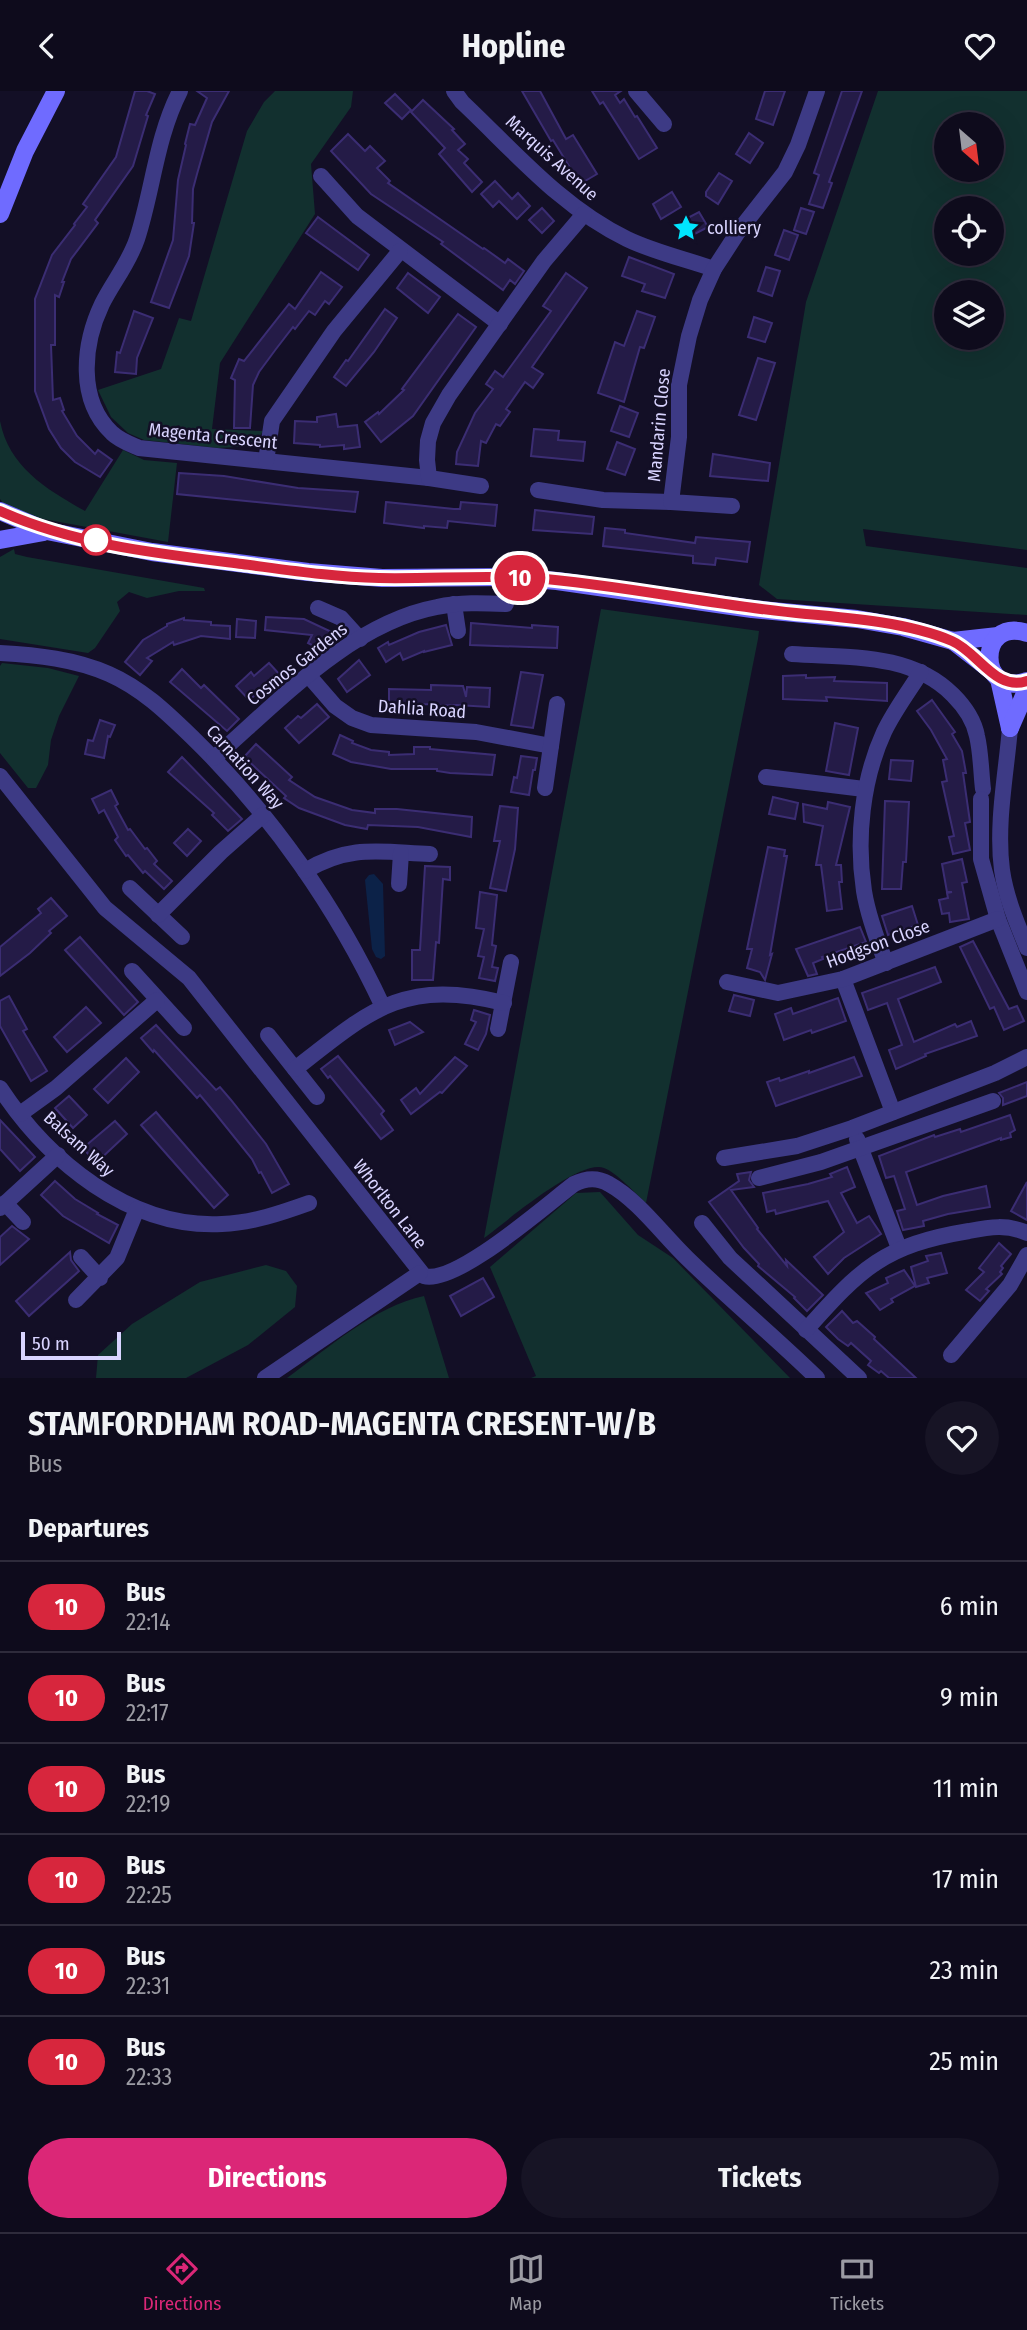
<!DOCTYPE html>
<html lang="en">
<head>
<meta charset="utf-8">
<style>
	body { margin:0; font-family:"Fira Sans Condensed",sans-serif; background:#171425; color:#f1f3f6; height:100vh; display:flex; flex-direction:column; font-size:26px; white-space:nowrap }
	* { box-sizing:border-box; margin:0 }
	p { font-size:23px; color:#9b9ba3 }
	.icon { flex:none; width:38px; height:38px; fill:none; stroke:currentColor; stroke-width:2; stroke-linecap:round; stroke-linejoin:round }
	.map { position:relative; height:1287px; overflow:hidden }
	.sheet { display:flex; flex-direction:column; background:#0e0b1c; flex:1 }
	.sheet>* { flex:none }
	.badge { padding:0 14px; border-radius:23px; font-size:24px; line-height:46px }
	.needle { width:46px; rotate:152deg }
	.controls { position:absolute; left:934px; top:21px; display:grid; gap:14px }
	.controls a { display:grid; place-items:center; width:70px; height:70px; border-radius:50%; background:#0e0b1c; box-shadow:0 7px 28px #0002,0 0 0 2px #2e2b3b; font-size:35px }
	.scale { position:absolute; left:21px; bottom:18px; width:100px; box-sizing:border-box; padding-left:7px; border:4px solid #d9d4ff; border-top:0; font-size:19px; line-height:24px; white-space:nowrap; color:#d9d4ff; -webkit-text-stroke:5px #130f26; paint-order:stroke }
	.map>.badge { position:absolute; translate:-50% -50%; box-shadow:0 0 0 4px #fff }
	h2 { padding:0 28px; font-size:26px; line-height:63px }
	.round { display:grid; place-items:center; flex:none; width:74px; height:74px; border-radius:37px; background:#171425 }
	.summary { display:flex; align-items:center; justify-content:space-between; height:119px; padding:0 28px }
	h1 { font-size:33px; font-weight:700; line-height:52px }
	.cta { display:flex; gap:14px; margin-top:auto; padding:14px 28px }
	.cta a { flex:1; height:80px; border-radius:42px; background:#db2777; color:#fff; font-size:28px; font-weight:700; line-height:80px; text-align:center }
	.cta a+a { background:#171425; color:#f1f3f6 }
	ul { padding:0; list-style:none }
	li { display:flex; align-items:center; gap:21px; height:91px; padding:0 28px; border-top:2px solid #2e2b3b }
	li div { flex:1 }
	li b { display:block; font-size:26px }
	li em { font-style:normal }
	li .badge { min-width:77px; font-weight:700; text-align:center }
	header { display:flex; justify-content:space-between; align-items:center; height:91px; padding:0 28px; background:#0e0b1c; font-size:32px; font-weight:700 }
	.tab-bar { display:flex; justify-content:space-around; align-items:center; height:98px; border-top:2px solid #2e2b3b; background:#0e0b1c; font-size:19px; color:#9b9ba3 }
	.tab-bar a { display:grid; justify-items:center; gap:4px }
	.tab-bar .selected { color:#db2777 }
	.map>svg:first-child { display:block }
	.green { fill:#12302f; fill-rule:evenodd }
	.water { fill:#0c2248 }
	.building { fill:#241b47; stroke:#3b2d73; stroke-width:2 }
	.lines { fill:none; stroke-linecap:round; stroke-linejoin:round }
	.street { stroke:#3d3a85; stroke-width:16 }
	.secondary { stroke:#6f6bff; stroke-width:18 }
	.line-casing { stroke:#fff; stroke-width:16 }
	.line { stroke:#d7263d; stroke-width:10 }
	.stop-dot { fill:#fff; stroke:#d7263d; stroke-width:3.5 }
	.labels { text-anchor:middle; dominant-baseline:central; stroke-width:5; stroke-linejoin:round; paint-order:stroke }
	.street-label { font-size:18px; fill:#d9d4ff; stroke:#130f26 }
	.poi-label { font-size:18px; fill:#d9d4ff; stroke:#130f26; text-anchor:start }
</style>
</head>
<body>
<header><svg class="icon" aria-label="back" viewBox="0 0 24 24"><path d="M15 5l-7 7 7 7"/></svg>Hopline<svg class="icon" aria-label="heart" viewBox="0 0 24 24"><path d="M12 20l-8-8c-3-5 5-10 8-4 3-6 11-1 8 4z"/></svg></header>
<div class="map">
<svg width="1027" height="1287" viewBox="0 0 1027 1287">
	<rect width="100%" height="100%" fill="#130f26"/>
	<g class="green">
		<polygon points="275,0 353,0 351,16 311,73 315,123 220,272 212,338 263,340 254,355 218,357 144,349 128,342 111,326 98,299 161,278 179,227 191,230 247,40 264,11"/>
		<path d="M878,0H1027V459L863,438L866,455L1027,477V524L777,508L759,494L806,211ZM947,33H992V79H947ZM947,117H992V163H947ZM947,201H992V247H947Z"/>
		<path d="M0,330C9,376 46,398 85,420L123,359L144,369L177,372L168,451L38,427L3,412L0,408Z"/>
		<polygon points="14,458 15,463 27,466 204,497 205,500 179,500 147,507 129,501 117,511 120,520 95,557 88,562 0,548 0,466"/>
		<path d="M601,518L759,540L758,548L646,1112C636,1103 616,1081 604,1077C579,1068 506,1131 484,1147Z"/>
		<polygon points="2,572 48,577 79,585 59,625 51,649 48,674 36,697 28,697 0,662 0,575"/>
		<polygon points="600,1101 638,1144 673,1167 790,1287 531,1287 536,1285 490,1176 576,1102"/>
		<polygon points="266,1174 286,1180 297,1195 295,1216 248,1254 186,1287 96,1287 98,1264 132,1233 200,1191"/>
		<path d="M424,1205L449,1287H287C327,1258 375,1215 424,1205Z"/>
	</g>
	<polygon class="water" points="374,783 383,793 385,865 381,868 376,866 372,858 365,789 369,784"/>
	<g class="building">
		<polygon points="135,0 147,0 155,3 146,24 148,25 133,75 95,129 98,132 71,168 62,191 64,191 59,206 55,204 55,254 51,254 53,309 60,307 64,319 62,320 77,345 95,363 98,359 112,369 100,386 75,371 61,357 49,338 35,300 35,208 52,164 75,134 74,133 87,116 83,113 116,66"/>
		<polygon points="197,0 229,0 212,31 197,83 193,98 192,132 194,132 189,165 169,217 151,211 173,149 178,89 186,54 185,53 190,33 195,34 207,7"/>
		<polygon points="522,0 540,0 566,48 573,44 597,83 580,93 553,49 551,50"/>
		<polygon points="592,0 621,0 615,4 620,12 624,8 635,26 637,25 657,57 639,68 603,11 600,13"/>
		<polygon points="765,0 785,0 773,34 756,28"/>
		<polygon points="842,0 862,0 829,91 832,92 823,117 809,113 819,84 814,82"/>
		<polygon points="395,3 411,19 402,28 385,12"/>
		<polygon points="423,9 454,38 452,39 465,53 458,59 468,68 464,72 482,91 472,101 439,63 445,57 411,21"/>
		<polygon points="749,42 763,52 750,72 736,63"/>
		<polygon points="348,43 365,60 370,55 385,70 377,77 390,90 388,92 483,158 484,157 505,172 508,168 524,180 515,193 510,189 503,199 441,153 443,151 371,103 331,60"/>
		<polygon points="719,82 732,90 718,113 706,105 706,101"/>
		<polygon points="495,90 512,108 518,102 530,115 517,128 499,110 493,116 481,103"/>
		<polygon points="672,101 681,116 661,128 653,113"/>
		<polygon points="542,117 554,130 542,142 529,129"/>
		<polygon points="801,117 814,121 806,143 794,139"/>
		<polygon points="699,121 708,136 689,146 680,131"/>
		<polygon points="318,126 369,164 358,179 306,142"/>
		<polygon points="784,139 798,144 789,169 775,164"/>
		<polygon points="629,166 674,183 665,207 642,200 645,193 622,185"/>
		<polygon points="766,176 780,180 772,205 758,200"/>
		<polygon points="321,181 342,196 329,213 325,210 315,224 309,220 295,238 293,236 276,258 259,281 253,294 250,337 234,337 235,289 231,287 239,268 244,270 289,213 295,218"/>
		<polygon points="408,182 440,206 428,222 397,197"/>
		<polygon points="566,182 587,197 532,276 543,283 533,297 525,291 506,318 510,321 500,335 496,333 486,352 481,350 478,375 456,373 457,361 475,322 493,298 486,293 495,280 503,286 551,220 543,215"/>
		<polygon points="385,218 397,227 374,261 346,295 334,286 346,269 348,270"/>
		<polygon points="134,220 153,227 137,267 136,283 115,281 117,261 120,262"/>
		<polygon points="637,220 655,226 644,257 640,256 624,311 598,302 615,251 624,255"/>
		<polygon points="458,223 476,236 413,325 381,351 365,331 378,321 379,323 404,299 402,298"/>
		<polygon points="754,226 772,232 765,251 748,246"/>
		<polygon points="758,267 775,272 756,329 739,324"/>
		<polygon points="620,315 638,322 629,346 611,340"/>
		<polygon points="336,323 338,336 357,334 360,356 344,358 344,354 320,356 320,354 294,352 295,330 317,331 317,326"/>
		<polygon points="534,338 559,340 558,349 585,351 583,370 531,365"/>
		<polygon points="617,351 635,358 625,384 607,378"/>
		<polygon points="713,363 770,372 768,390 710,385"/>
		<polygon points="179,382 224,385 298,397 358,401 355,421 177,403"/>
		<polygon points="386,411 454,418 460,418 461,411 497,414 495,435 448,430 447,437 424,435 424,437 384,432"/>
		<polygon points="535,419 594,426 592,443 533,439"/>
		<polygon points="605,437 625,439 625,442 695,452 696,446 750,451 747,471 716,467 715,474 693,472 693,465 603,455"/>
		<polygon points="266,526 304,528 340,545 328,545 321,559 308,552 312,544 265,539"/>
		<polygon points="184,527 184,529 211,531 211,534 230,535 230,548 201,545 174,554 173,551 147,567 152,570 140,584 125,571 143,549 167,535 167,533"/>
		<polygon points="237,528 256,530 255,547 236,546"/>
		<polygon points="471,532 532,537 532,534 558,536 557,557 470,554"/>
		<polygon points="446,534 452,554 424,561 424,560 403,569 400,562 386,571 378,557 388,551 389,554 419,541"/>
		<polygon points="359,569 370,584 347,601 338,588"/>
		<polygon points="269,572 280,584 249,609 236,595 251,581 254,585"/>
		<polygon points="182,578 201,597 204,594 239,628 227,640 170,591"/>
		<polygon points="521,581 543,584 533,637 511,634"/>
		<polygon points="806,584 806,587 835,586 834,590 887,592 887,610 826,606 827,610 783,608 783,585"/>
		<polygon points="431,594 463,595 466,606 467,596 490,597 489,616 457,614 431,615 431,613 389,615 389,598 431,599"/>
		<polygon points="932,609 955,641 952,643 962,660 966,682 963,682 970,731 965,732 970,759 953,763 949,746 954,745 942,691 947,690 943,669 947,668 931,639 917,620"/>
		<polygon points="317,613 329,626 299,652 285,637 298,625 301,627"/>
		<polygon points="100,629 115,634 110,646 108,645 104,667 85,663 88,649 93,650"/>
		<polygon points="835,632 858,637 849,684 826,680"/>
		<polygon points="340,644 353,650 352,652 371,659 389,661 389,664 414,663 414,656 430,656 430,658 495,664 492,684 450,682 437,680 437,678 391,678 351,671 333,663"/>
		<polygon points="256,653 292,686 289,689 315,706 352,719 375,722 375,718 397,718 472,726 471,746 418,736 368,734 367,738 345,734 299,717 284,707 286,705 244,666"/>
		<polygon points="521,665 537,667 535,679 533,679 529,704 511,701 514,686 517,687"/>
		<polygon points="182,666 242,728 228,740 212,724 214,722 168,681"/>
		<polygon points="891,669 913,670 911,690 889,688"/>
		<polygon points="111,699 118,713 115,715 128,739 130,738 145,758 147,757 157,770 154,773 172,790 164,798 145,780 143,782 128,764 126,765 115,749 118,746 104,719 99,722 92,708"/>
		<polygon points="773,706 798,712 795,728 769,723"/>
		<polygon points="885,710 909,711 906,771 903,771 901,798 882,798"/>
		<polygon points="828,711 850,716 836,774 841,774 842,791 839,791 842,818 827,820 821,774 816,774 823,735 804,731 803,713 827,718"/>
		<polygon points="500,715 518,717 515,758 506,800 490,797 500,750 494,750"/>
		<polygon points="188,738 201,750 187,765 174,752"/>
		<polygon points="768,756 785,759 784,765 787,765 770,864 772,863 765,889 760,881 747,877 752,858 747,858"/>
		<polygon points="962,768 967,791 962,792 969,828 950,831 949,822 942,823 939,809 948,807 947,802 952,801 947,801 942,773"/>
		<polygon points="425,775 450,776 450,789 443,788 439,852 436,851 433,889 412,889 412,859 420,859"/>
		<polygon points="480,801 497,804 492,854 496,855 492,876 498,877 495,890 479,887 484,866 478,865 484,838 476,837"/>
		<polygon points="51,807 67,825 49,840 51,842 30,862 0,885 0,856 41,822 38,818"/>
		<polygon points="912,815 918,834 888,844 882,825"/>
		<polygon points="860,836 866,851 822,866 823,868 813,872 817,883 808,885 796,858"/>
		<polygon points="80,846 138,911 124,924 65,859"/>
		<polygon points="973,850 1009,918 1017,915 1024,930 1004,939 994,916 990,918 960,856"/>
		<polygon points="935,876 941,891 898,908 914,951 955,933 957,936 971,930 977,945 925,963 926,965 896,978 889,959 902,954 887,912 868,919 862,902"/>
		<polygon points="734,904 754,909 750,925 729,920"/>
		<polygon points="9,905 27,938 23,940 47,980 31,990 0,935 0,910"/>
		<polygon points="838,907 846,930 812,942 811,939 784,949 775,923 791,917 793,923"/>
		<polygon points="86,916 101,932 67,961 54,946"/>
		<polygon points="474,919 490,924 486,943 478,959 465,953 476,931 471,929"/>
		<polygon points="410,931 423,941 395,954 389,939"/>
		<polygon points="156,934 216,999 220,996 231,1009 266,1053 289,1093 272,1102 261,1081 259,1082 252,1068 215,1022 200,1004 197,1007 154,959 153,961 141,947"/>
		<polygon points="338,965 384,1020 381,1023 393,1039 381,1048 330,985 328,987 321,978"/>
		<polygon points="455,966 467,975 442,1002 440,1001 411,1023 401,1009 416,997 420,1003"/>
		<polygon points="854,966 862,985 776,1015 767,991 779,987 780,990 809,980 809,982"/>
		<polygon points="126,967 139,981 108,1012 94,998"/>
		<polygon points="1027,991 1027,1005 1003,1014 1003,1007 999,1002"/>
		<polygon points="69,1005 87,1024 73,1037 55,1017"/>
		<polygon points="156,1021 228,1104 214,1117 141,1034"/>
		<polygon points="1010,1024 1015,1039 1010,1042 1011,1046 1001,1049 1001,1047 906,1081 917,1114 943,1105 986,1095 990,1116 948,1123 923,1130 924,1135 903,1139 897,1120 905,1118 894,1085 886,1087 879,1065 934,1044 935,1046 960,1038 961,1041"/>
		<polygon points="0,1029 35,1066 20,1080 0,1058"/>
		<polygon points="115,1030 127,1043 96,1072 83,1057"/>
		<polygon points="847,1076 855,1096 841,1102 857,1132 869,1125 881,1143 844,1167 828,1183 814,1166 844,1141 828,1110 776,1123 775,1119 767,1121 763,1102 808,1093 832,1086 830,1083"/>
		<polygon points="751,1081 749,1089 754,1096 731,1099 758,1137 757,1138 787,1175 786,1169 823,1204 807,1220 794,1207 795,1206 758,1175 759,1173 744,1157 709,1111 739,1090 737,1083"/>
		<polygon points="55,1090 75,1108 98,1122 97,1123 118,1134 109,1152 63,1125 41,1104"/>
		<polygon points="1027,1091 1027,1129 1011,1120"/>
		<polygon points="12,1135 29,1148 0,1174 0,1146"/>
		<polygon points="999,1152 1011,1163 1001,1175 1003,1177 1000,1181 1002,1183 986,1198 989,1200 980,1210 966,1199 984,1181 979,1177"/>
		<polygon points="70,1161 71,1169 79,1180 29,1225 16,1210"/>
		<polygon points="941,1162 947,1182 927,1187 929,1192 916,1196 911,1176 928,1170 926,1165"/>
		<polygon points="904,1179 915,1195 891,1208 893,1211 880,1219 866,1202 888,1192 886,1187"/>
		<polygon points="483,1187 494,1206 461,1225 450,1205"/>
		<polygon points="842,1220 853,1232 857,1230 875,1246 874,1248 916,1287 889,1287 881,1280 879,1282 868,1274 871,1270 851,1252 848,1255 838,1248 826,1236"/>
	</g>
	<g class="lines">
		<g class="street">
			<path d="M180,0C156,47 153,99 137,148C129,172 113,191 102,213C83,253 77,309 112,342C119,349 130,353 139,357L429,387"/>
			<path d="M454,0L462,11C513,59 562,117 627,148C654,161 685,168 714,178"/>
			<polyline points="636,0 664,33"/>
			<polyline points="321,85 357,125 500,233"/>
			<polyline points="266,370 272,330 334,240 400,160"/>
			<polyline points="481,395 429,387 427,369 428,350 433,332 449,304 544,170 584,123"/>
			<polyline points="538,399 603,409 671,411"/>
			<polyline points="732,415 671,411 679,346 679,294 689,245 700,209 714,178 738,141 785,81 798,54 817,0"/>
			<polyline points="454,513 458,540"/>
			<polyline points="318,517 341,527 360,548"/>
			<path d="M0,562C37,564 75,568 109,583C143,598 168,623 194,648C272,724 337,817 383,916"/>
			<path d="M792,563C848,567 910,561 953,604C964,615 974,629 977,645C981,662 981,681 983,698"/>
			<polyline points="309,585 335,615 352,627 371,634 476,641 551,655"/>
			<path d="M1010,637C1006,684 996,733 1002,779C1006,807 1017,832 1027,857"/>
			<path d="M214,667C277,612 351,532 437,516C460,511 483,512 506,513"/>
			<path d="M0,685L105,817L189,887L424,1185C456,1194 546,1114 574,1093C586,1087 597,1086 609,1093C638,1109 663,1144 687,1167C729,1208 775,1246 817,1287"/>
			<polyline points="766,686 864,698"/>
			<polyline points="545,697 557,613"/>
			<polyline points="981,708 981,768 998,828 1027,901"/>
			<path d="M305,780C350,753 381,761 430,763"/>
			<polyline points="399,793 401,762"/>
			<polyline points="130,797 182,846"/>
			<polyline points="158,824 221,761 263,724"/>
			<path d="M886,872C877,849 868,825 864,800C856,748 862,689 884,641C894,620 909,600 921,581"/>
			<polyline points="132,880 184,937"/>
			<polyline points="843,888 893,1021"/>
			<polyline points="727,891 778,902 843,888 998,828"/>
			<polyline points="498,938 511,871"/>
			<polyline points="268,944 317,1006"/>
			<path d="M295,978C370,919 404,887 504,912"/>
			<path d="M0,997C48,1070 130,1138 222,1133C252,1132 281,1122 309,1112"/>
			<polyline points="20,1023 56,997 157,909"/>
			<polyline points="857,1048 899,1157"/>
			<polyline points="724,1067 797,1055 852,1037 995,982 1027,966"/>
			<polyline points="759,1087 821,1071 993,1010"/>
			<polyline points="5,1112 23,1131"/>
			<polyline points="0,1117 58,1064"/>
			<polyline points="702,1132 730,1167 859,1287"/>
			<polyline points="81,1166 100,1187"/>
			<polyline points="76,1209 117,1167 137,1118"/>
			<path d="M806,1239C861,1177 884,1154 969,1140C990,1136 1007,1133 1027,1142"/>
			<polyline points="951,1264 1010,1194 1027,1164"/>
			<polyline points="265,1287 420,1182"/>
		</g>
		<g class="secondary">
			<polyline points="0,123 25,60 56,0"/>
			<polyline points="0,420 47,440 152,461 308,481 382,487 510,486 557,490 752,518 857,528 903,536 953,550 998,545"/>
			<polyline points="0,449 44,441"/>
			<path d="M1027,542C977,525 977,608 1027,590"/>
			<polyline points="953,550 993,581"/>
			<polyline points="999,588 1010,637"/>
			<polyline points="1010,637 1027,598"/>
		</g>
	</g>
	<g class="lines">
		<defs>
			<path id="line" d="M0,420C75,454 161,463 242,473C288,479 333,486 379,487C431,488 482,484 533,487C625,494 715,515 806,523C852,527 910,532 952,550C978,561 996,601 1027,590"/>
		</defs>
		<use href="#line" class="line-casing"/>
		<use href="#line" class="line"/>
	</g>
	<defs>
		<symbol id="sight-bare" viewBox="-9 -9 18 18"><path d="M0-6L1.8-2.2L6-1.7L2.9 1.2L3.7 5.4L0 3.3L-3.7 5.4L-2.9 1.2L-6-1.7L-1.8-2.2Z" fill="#00e5ff" stroke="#130f26" stroke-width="2.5" paint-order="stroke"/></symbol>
	</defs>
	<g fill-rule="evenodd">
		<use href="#sight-bare" x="667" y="118" width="38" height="38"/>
	</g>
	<circle class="stop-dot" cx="96" cy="449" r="14"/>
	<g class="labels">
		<g class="street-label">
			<text transform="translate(552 67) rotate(42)">Marquis Avenue</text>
			<text transform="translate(659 334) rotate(-85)">Mandarin Close</text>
			<text transform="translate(213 345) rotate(6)">Magenta Crescent</text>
			<text transform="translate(297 573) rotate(-38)">Cosmos Gardens</text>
			<text transform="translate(422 618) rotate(4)">Dahlia Road</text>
			<text transform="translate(245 676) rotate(48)">Carnation Way</text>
			<text transform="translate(878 853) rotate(-20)">Hodgson Close</text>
			<text transform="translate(79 1053) rotate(42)">Balsam Way</text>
			<text transform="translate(390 1113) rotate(52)">Whorlton Lane</text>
		</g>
		<g class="poi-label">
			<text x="707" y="137">colliery</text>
		</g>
	</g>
</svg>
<div class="controls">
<a><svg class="needle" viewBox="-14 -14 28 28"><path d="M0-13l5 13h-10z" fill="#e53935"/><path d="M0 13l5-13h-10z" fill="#9b9ba3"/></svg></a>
<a><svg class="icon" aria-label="locate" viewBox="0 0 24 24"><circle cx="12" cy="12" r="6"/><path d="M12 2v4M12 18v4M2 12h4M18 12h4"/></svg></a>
<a><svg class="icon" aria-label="layers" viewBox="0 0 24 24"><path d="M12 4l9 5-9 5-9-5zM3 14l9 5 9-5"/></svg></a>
</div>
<div class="scale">50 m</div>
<b class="badge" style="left:520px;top:487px;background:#d7263d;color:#fff">10</b>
</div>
<section class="sheet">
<div class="summary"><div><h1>STAMFORDHAM ROAD-MAGENTA CRESENT-W/B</h1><p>Bus</p></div><a class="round"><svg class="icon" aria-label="heart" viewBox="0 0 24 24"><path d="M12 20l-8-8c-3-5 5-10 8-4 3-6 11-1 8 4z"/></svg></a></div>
<h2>Departures</h2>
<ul>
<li><span class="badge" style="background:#d7263d;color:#fff">10</span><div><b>Bus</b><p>22:14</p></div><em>6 min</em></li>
<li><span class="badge" style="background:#d7263d;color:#fff">10</span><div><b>Bus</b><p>22:17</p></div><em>9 min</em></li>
<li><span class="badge" style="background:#d7263d;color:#fff">10</span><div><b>Bus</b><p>22:19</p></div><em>11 min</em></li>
<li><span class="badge" style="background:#d7263d;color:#fff">10</span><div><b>Bus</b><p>22:25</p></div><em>17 min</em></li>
<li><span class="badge" style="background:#d7263d;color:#fff">10</span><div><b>Bus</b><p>22:31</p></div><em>23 min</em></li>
<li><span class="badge" style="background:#d7263d;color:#fff">10</span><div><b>Bus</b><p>22:33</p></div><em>25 min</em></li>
</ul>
<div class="cta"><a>Directions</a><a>Tickets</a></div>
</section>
<nav class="tab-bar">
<a class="selected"><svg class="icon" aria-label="directions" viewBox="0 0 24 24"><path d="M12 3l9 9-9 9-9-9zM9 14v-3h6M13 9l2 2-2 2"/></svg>Directions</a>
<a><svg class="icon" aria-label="map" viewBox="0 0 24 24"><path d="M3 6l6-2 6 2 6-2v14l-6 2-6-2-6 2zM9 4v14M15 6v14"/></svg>Map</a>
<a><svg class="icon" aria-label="tickets" viewBox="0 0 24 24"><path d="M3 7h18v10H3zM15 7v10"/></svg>Tickets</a>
</nav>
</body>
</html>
